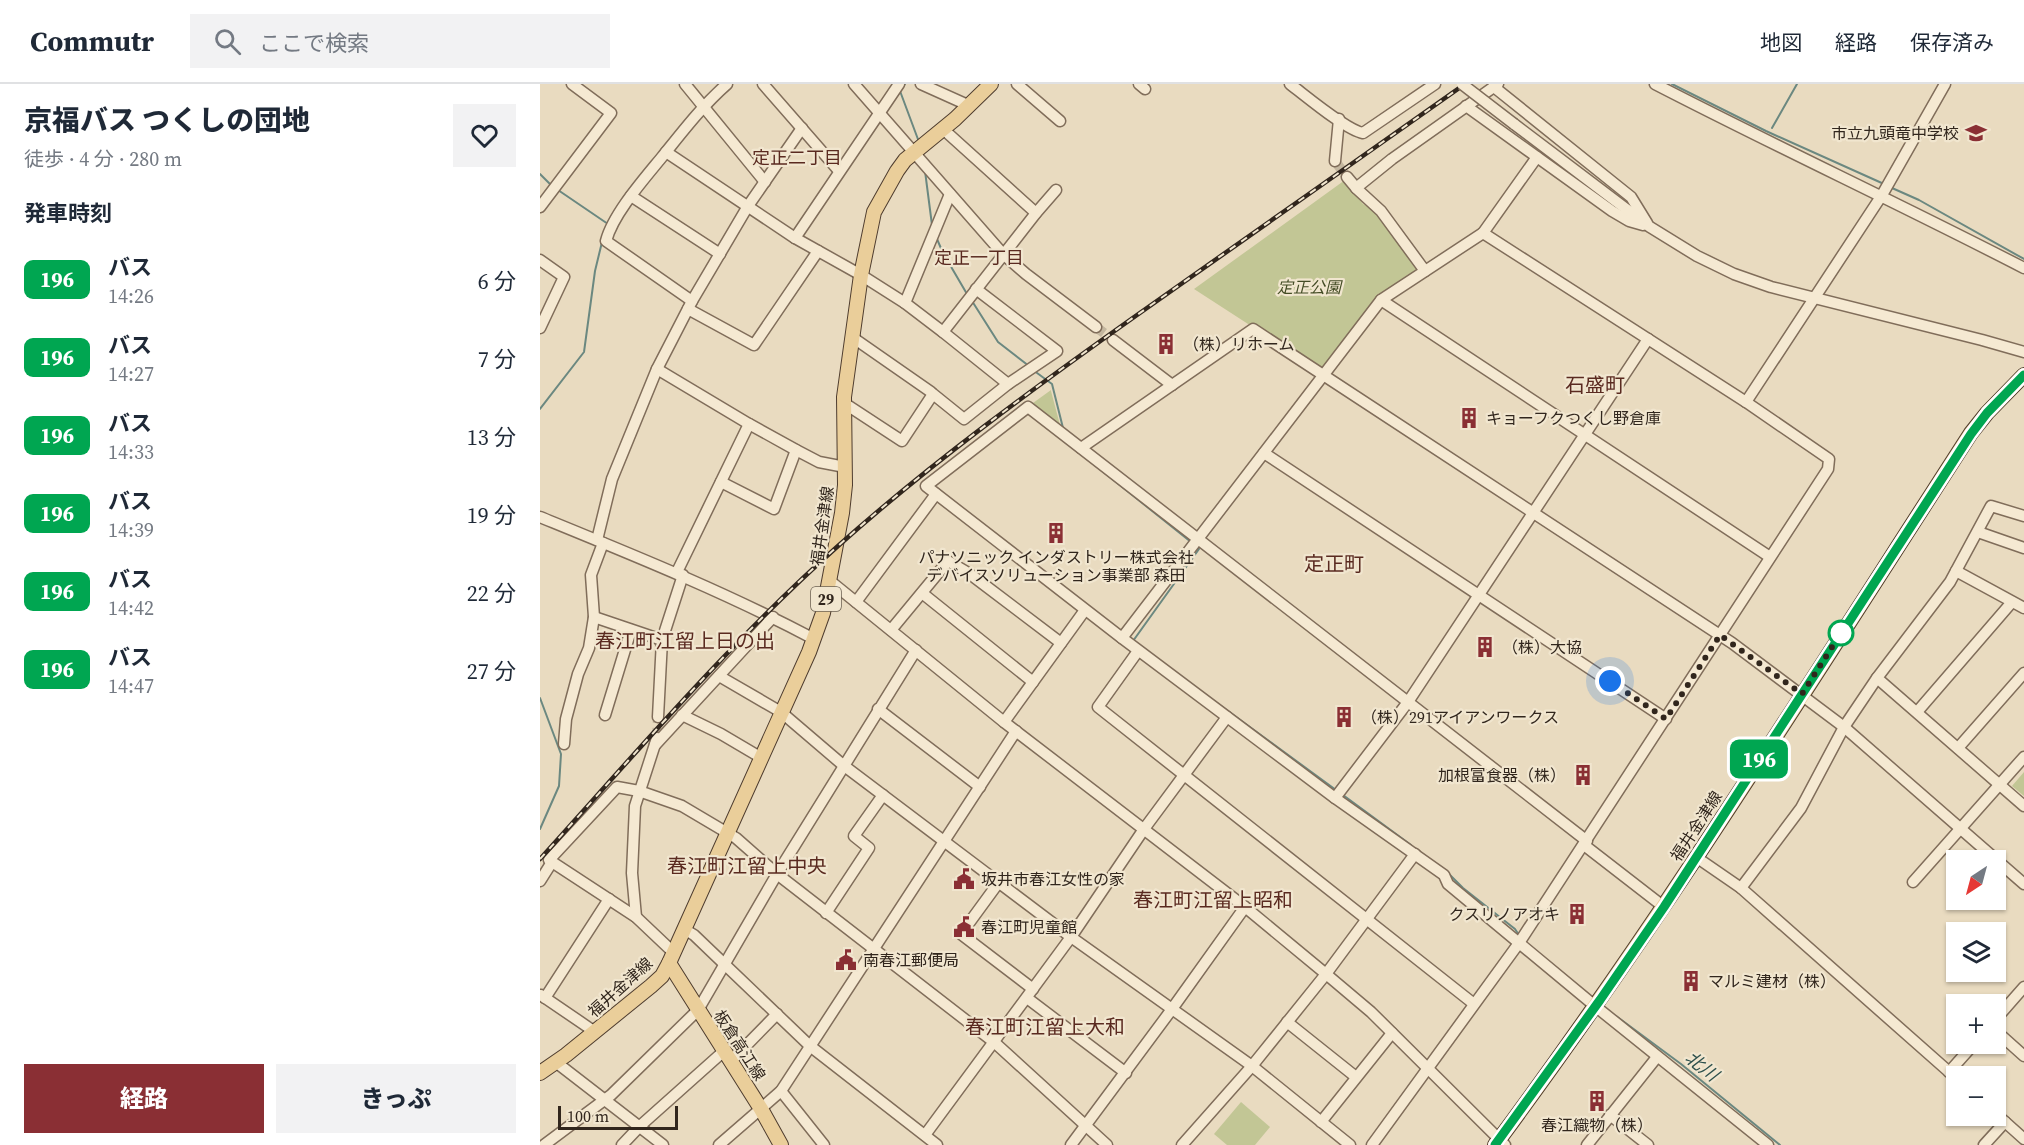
<!DOCTYPE html>
<html lang="ja">
<head>
<meta charset="utf-8">
<style>
	body { margin:0; font-family:"Source Serif 4","Noto Sans JP",serif; background:#f2f2f3; color:#1f2937; height:100vh; display:flex; flex-direction:column; font-size:22px; white-space:nowrap }
	* { box-sizing:border-box; margin:0 }
	p { font-size:20px; color:#747a83 }
	.icon { flex:none; width:33px; height:33px; fill:none; stroke:currentColor; stroke-width:2; stroke-linecap:round; stroke-linejoin:round }
	.map { position:relative; flex:1; overflow:hidden }
	.details { display:flex; flex-direction:column; background:#fff; width:540px }
	.details>* { flex:none }
	.badge { padding:0 12px; border-radius:9px; font-size:21px; line-height:39px }
	.needle { width:39px; rotate:216deg }
	.fabs { position:absolute; left:1406px; top:766px; display:grid; gap:12px }
	.fabs a { display:grid; place-items:center; width:60px; height:60px; border-radius:0px; background:#fff; box-shadow:0 2px 4px #0004; font-size:30px }
	.scale { position:absolute; left:18px; bottom:15px; width:120px; box-sizing:border-box; padding-left:6px; border:3px solid #31261d; border-top:0; font-size:16px; line-height:21px; white-space:nowrap; color:#31261d; -webkit-text-stroke:4px #f1e6cf; paint-order:stroke }
	.you { position:absolute; width:30px; height:30px; margin:-15px; border:4px solid #fff; border-radius:50%; background:#1a73e8; box-shadow:0 0 0 9px #1a73e833 }
	.map>.badge { position:absolute; translate:-50% -50%; box-shadow:0 0 0 3px #fff }
	h2 { padding:0 24px; font-size:22px; line-height:54px }
	.round { display:grid; place-items:center; flex:none; width:63px; height:63px; border-radius:0px; background:#f2f2f3 }
	.overview { display:flex; align-items:center; justify-content:space-between; height:102px; padding:0 24px }
	h1 { font-size:28px; font-weight:800; line-height:45px }
	.primary-button { display:flex; gap:12px; margin-top:auto; padding:12px 24px }
	.primary-button a { flex:1; height:69px; border-radius:0px; background:#8a2f34; color:#fff; font-size:24px; font-weight:800; line-height:69px; text-align:center }
	.primary-button a+a { background:#f2f2f3; color:#1f2937 }
	ul { padding:0; list-style:none }
	li { display:flex; align-items:center; gap:18px; height:78px; padding:0 24px }
	li div { flex:1 }
	li b { display:block; font-size:22px }
	li em { font-style:normal }
	li .badge { min-width:66px; font-weight:700; text-align:center }
	header { display:flex; align-items:center; gap:36px; box-sizing:border-box; height:84px; padding:0 30px; background:#fff; border-bottom:2px solid #e0e1e3 }
	header strong { font-size:28px }
	nav { display:flex; gap:33px; margin-inline-start:auto; font-size:21px }
	.search { width:420px; height:54px; background:#f2f2f3; display:flex; align-items:center; gap:15px; box-sizing:border-box; padding:0 21px; border-radius:0px; color:#747a83; font-size:22px }
	main { display:flex; flex:1; min-height:0 }
	.map>svg:first-child { display:block }
	.green { fill:#c2c695 }
	.lines { fill:none; stroke-linecap:round; stroke-linejoin:round }
	.stream { stroke:#6b8880; stroke-width:2 }
	.minor-tunnel { stroke:#c4b79f; stroke-width:10; stroke-dasharray:10 5; stroke-linecap:butt }
	.minor-casing { stroke:#806d5a; stroke-width:13 }
	.major-casing { stroke:#4e3c2e; stroke-width:16 }
	.minor { stroke:#f5e9d2; stroke-width:10 }
	.major { stroke:#eace9a; stroke-width:14 }
	.rail-casing { stroke:#31261d; stroke-width:4.5 }
	.rail { stroke:#f1e6cf; stroke-width:2; stroke-dasharray:7; stroke-linecap:butt }
	.minor-bridge-casing { stroke:#806d5a; stroke-width:13; stroke-linecap:butt }
	.minor-bridge { stroke:#f5e9d2; stroke-width:10 }
	.line-casing { stroke:#fff; stroke-width:14 }
	.line { stroke:#00a651; stroke-width:9 }
	.walk { stroke:#31261d; stroke-width:6; stroke-dasharray:0 10.8 }
	.stop-dot { fill:#fff; stroke:#00a651; stroke-width:3 }
	.labels { text-anchor:middle; dominant-baseline:central; stroke-width:4.5; stroke-linejoin:round; paint-order:stroke }
	.shield { fill:#f1e6cf; stroke:#6b6052; stroke-width:1.5 }
	.shield-label { font-size:15px; font-weight:bold; fill:#31261d }
	.poi-label { font-size:16px; fill:#31261d; stroke:#f1e6cf; text-anchor:start }
	.park-label { font-size:16px; font-style:italic; fill:#444c25; stroke:#f1e6cf }
	.street-label { font-size:16px; fill:#31261d; stroke:#f1e6cf }
	.neighbourhood-label { font-size:18px; fill:#5a2a20; stroke:#f1e6cf }
	.water-label { font-size:18px; font-style:italic; fill:#2d504c; stroke:#f1e6cf }
	.quarter-label { font-size:20px; fill:#5a2a20; stroke:#f1e6cf }
</style>
</head>
<body>
<header>
<strong>Commutr</strong>
<div class="search"><svg class="icon" aria-label="search" viewBox="0 0 24 24"><circle cx="10" cy="10" r="6"/><path d="M15 15l6 6"/></svg>ここで検索</div>
<nav><a>地図</a><a>経路</a><a>保存済み</a></nav>
</header>
<main>
<section class="details">
<div class="overview"><div><h1>京福バス つくしの団地</h1><p>徒歩 · 4 分 · 280 m</p></div><a class="round"><svg class="icon" aria-label="heart" viewBox="0 0 24 24"><path d="M12 20l-8-8c-3-5 5-10 8-4 3-6 11-1 8 4z"/></svg></a></div>
<h2>発車時刻</h2>
<ul>
<li><span class="badge" style="background:#00a651;color:#fff">196</span><div><b>バス</b><p>14:26</p></div><em>6 分</em></li>
<li><span class="badge" style="background:#00a651;color:#fff">196</span><div><b>バス</b><p>14:27</p></div><em>7 分</em></li>
<li><span class="badge" style="background:#00a651;color:#fff">196</span><div><b>バス</b><p>14:33</p></div><em>13 分</em></li>
<li><span class="badge" style="background:#00a651;color:#fff">196</span><div><b>バス</b><p>14:39</p></div><em>19 分</em></li>
<li><span class="badge" style="background:#00a651;color:#fff">196</span><div><b>バス</b><p>14:42</p></div><em>22 分</em></li>
<li><span class="badge" style="background:#00a651;color:#fff">196</span><div><b>バス</b><p>14:47</p></div><em>27 分</em></li>
</ul>
<div class="primary-button"><a>経路</a><a>きっぷ</a></div>
</section>
<div class="map">
<svg width="1484" height="1061" viewBox="0 0 1484 1061">
	<rect width="100%" height="100%" fill="#e9dbc0"/>
	<g class="green">
		<polygon points="805,96 823,120 837,128 882,188 841,216 785,290 654,205"/>
		<polygon points="511,306 511,307 520,341 493,319"/>
		<polygon points="1484,688 1484,712 1472,702"/>
		<polygon points="701,1018 730,1043 715,1061 687,1061 674,1050"/>
	</g>
	<g class="lines">
		<g class="stream">
			<polyline points="365,0 360,7 379,58"/>
			<polyline points="1132,0 1226,47 1344,100"/>
			<polyline points="1232,44 1257,0"/>
			<polyline points="385,87 392,141"/>
			<polyline points="0,90 11,101"/>
			<polyline points="1352,104 1379,116 1484,175"/>
			<polyline points="18,106 68,140"/>
			<polyline points="397,155 403,169 427,210"/>
			<polyline points="432,217 458,258 489,282"/>
			<polyline points="493,286 512,300 523,344"/>
			<polyline points="0,325 44,268 55,187 62,158"/>
			<polyline points="526,358 651,458"/>
			<polyline points="593,557 659,465 657,463"/>
			<polyline points="655,603 796,706"/>
			<polyline points="0,614 21,670 19,702 0,745"/>
			<polyline points="803,711 871,761"/>
			<polyline points="909,790 923,804 975,845 979,851"/>
			<polyline points="1076,932 1141,980 1240,1061"/>
		</g>
		<g class="minor-tunnel">
			<polyline points="795,77 807,93"/>
			<polyline points="556,243 573,256"/>
			<polyline points="117,654 118,633"/>
		</g>
		<defs>
			<g id="minor">
				<polyline points="145,0 225,98"/>
				<polyline points="223,0 299,87"/>
				<polyline points="314,0 463,170 486,190 556,243"/>
				<polyline points="381,0 430,22"/>
				<polyline points="477,0 520,37"/>
				<polyline points="599,0 605,5"/>
				<path d="M750,0C766,12 806,46 823,49L895,0"/>
				<path d="M1115,0C1237,63 1362,121 1484,184"/>
				<polyline points="954,3 1091,113 1107,139"/>
				<polyline points="926,22 1072,127 1089,137 1103,141"/>
				<polyline points="974,40 1110,143 1157,172 1194,190 1231,203 1442,256 1484,268"/>
				<polyline points="403,45 496,129"/>
				<polyline points="126,68 255,154 321,191 365,219 403,248 496,129 516,106"/>
				<polyline points="795,77 799,35"/>
				<polyline points="807,93 817,105 841,127 885,187"/>
				<polyline points="816,104 852,75 958,0"/>
				<polyline points="91,112 180,170"/>
				<polyline points="0,123 71,29 32,0"/>
				<polyline points="943,149 997,73"/>
				<polyline points="255,154 359,0"/>
				<polyline points="0,176 24,193 0,244"/>
				<polyline points="841,216 1230,473"/>
				<path d="M152,217L66,157C73,130 104,95 122,73C143,47 162,22 187,0"/>
				<polyline points="365,219 410,110"/>
				<polyline points="148,225 214,261 278,167"/>
				<polyline points="403,248 468,300"/>
				<polyline points="312,253 391,308"/>
				<polyline points="573,256 632,301"/>
				<polyline points="117,285 209,340 256,366 279,378 305,383"/>
				<polyline points="1206,318 1342,111 1405,0"/>
				<polyline points="304,319 362,357 393,310 424,335 468,300 517,267 436,205"/>
				<polyline points="541,364 713,245 1192,559 1304,643 1484,800"/>
				<polyline points="724,369 1126,635"/>
				<polyline points="181,398 234,425 256,366"/>
				<polyline points="1484,432 1451,422 1410,498 1337,594 1484,722"/>
				<path d="M0,433C93,471 185,508 274,555"/>
				<polyline points="1438,448 1484,464"/>
				<polyline points="57,456 72,395 117,285 152,217 208,122 262,44"/>
				<polyline points="1416,487 1484,524"/>
				<polyline points="137,488 209,340"/>
				<polyline points="290,497 464,638 705,823 786,890 831,928 965,1061"/>
				<polyline points="382,509 493,598"/>
				<polyline points="316,518 396,410"/>
				<polyline points="54,533 122,556"/>
				<polyline points="351,546 408,477 430,490 521,559"/>
				<polyline points="582,554 841,216 943,149 1206,318 1289,375 1288,385 979,859 832,1061"/>
				<polyline points="598,567 558,623 934,920"/>
				<polyline points="179,592 241,628 303,681 531,853 712,982 810,1061"/>
				<polyline points="338,625 440,703"/>
				<polyline points="1377,628 1472,518"/>
				<polyline points="65,631 91,546"/>
				<polyline points="142,631 181,650 220,673"/>
				<polyline points="118,633 122,556 143,491"/>
				<polyline points="464,638 545,526"/>
				<polyline points="24,660 26,635 38,590 49,564 54,533 51,491 63,459"/>
				<polyline points="115,661 233,533"/>
				<polyline points="1418,664 1484,589"/>
				<polyline points="795,714 868,618 1108,255"/>
				<polyline points="1047,757 488,323 386,402 582,554 795,714 904,791 908,800 1055,922 1228,1061"/>
				<polyline points="1044,761 1124,823"/>
				<polyline points="1156,773 1201,804 1416,994"/>
				<polyline points="0,797 12,778"/>
				<polyline points="459,798 421,850 493,905"/>
				<polyline points="1373,798 1484,673"/>
				<polyline points="1201,804 1261,724 1304,643 1337,594"/>
				<polyline points="286,829 329,764 314,752 343,711"/>
				<polyline points="96,833 92,789 95,722 117,654"/>
				<polyline points="144,845 154,851 270,962 397,1061"/>
				<polyline points="134,869 96,833 9,776 77,703 99,707 142,722 196,754 237,790 454,958 567,1061"/>
				<polyline points="1,911 55,948"/>
				<polyline points="5,914 69,815"/>
				<polyline points="487,914 586,989"/>
				<polyline points="1455,936 1484,903"/>
				<polyline points="747,938 816,993"/>
				<polyline points="1455,946 1484,972"/>
				<polyline points="191,977 237,930"/>
				<polyline points="17,979 123,1061"/>
				<polyline points="1409,988 1434,960"/>
				<polyline points="241,1007 284,1061"/>
				<polyline points="1455,1029 1484,1055"/>
				<polyline points="1070,1031 1108,1061"/>
				<polyline points="781,1038 852,949"/>
				<polyline points="385,1051 531,853 604,745 687,633"/>
				<polyline points="4,1061 71,1011 158,926 237,790 376,566"/>
				<polyline points="82,1061 100,1042 184,967"/>
				<polyline points="179,1061 241,1007 476,647"/>
				<polyline points="531,1061 632,925 705,823"/>
				<polyline points="642,1061 712,982 786,890 875,770"/>
				<polyline points="1047,1061 1117,973"/>
				<polyline points="1444,1061 1465,1038"/>
			</g>
			<g id="major">
				<polyline points="129,879 221,1025 241,1061"/>
				<polyline points="0,989 26,971 111,902 122,892 129,879 269,568 283,529 302,429 305,401 304,313 321,191 334,128 357,87 365,76 415,35 451,0"/>
				<path d="M955,1061C1125,832 1276,589 1431,349L1447,329L1484,291"/>
			</g>
		</defs>
		<use href="#minor" class="minor-casing"/>
		<use href="#major" class="major-casing"/>
		<use href="#minor" class="minor"/>
		<use href="#major" class="major"/>
		<defs>
			<path id="rail" d="M0,775C95,670 192,556 298,462C392,378 494,304 597,231C706,154 816,77 925,0"/>
		</defs>
		<use href="#rail" class="rail-casing"/>
		<use href="#rail" class="rail"/>
		<defs>
			<polyline id="minor-bridge" points="922,0 974,40"/>
		</defs>
		<use href="#minor-bridge" class="minor-bridge-casing"/>
		<use href="#minor-bridge" class="minor-bridge"/>
	</g>
	<g class="lines">
		<defs>
			<polyline id="line" points="955,1061 1060,916 1124,823 1431,350 1447,329 1484,291"/>
		</defs>
		<use href="#line" class="line-casing"/>
		<use href="#line" class="line"/>
		<polyline class="walk" points="1070,597 1126,635 1180,551 1262,610 1301,549"/>
	</g>
	<defs>
		<symbol id="school-bare" viewBox="-9 -9 18 18"><path d="M0-5L7-2L0 1L-7-2ZM-4 1L0 2.5L4 1V4Q0 6-4 4Z" fill="#8a2f34" stroke="#f1e6cf" stroke-width="2.5" paint-order="stroke"/></symbol>
		<symbol id="building-bare" viewBox="-9 -9 18 18"><path d="M-4-6H4V6H1V3H-1V6H-4ZM-2.5-4.3h1.7v1.8h-1.7ZM.8-4.3h1.7v1.8H.8ZM-2.5-1h1.7V.8h-1.7ZM.8-1h1.7V.8H.8Z" fill="#8a2f34" stroke="#f1e6cf" stroke-width="2.5" paint-order="stroke"/></symbol>
		<symbol id="civic-bare" viewBox="-9 -9 18 18"><path d="M-.6-6.5H3V-4.5H.6V-3L4-1V1h2V6H-6V1h2V-1L-.6-3ZM-1.2 2.5V6h2.4V2.5Z" fill="#8a2f34" stroke="#f1e6cf" stroke-width="2.5" paint-order="stroke"/></symbol>
	</defs>
	<g fill-rule="evenodd">
		<use href="#school-bare" x="1421" y="34" width="30" height="30"/>
		<use href="#building-bare" x="611" y="245" width="30" height="30"/>
		<use href="#building-bare" x="914" y="319" width="30" height="30"/>
		<use href="#building-bare" x="501" y="434" width="30" height="30"/>
		<use href="#building-bare" x="930" y="548" width="30" height="30"/>
		<use href="#building-bare" x="789" y="618" width="30" height="30"/>
		<use href="#building-bare" x="1028" y="676" width="30" height="30"/>
		<use href="#civic-bare" x="409" y="780" width="30" height="30"/>
		<use href="#building-bare" x="1022" y="815" width="30" height="30"/>
		<use href="#civic-bare" x="409" y="828" width="30" height="30"/>
		<use href="#civic-bare" x="291" y="861" width="30" height="30"/>
		<use href="#building-bare" x="1136" y="882" width="30" height="30"/>
		<use href="#building-bare" x="1042" y="1002" width="30" height="30"/>
	</g>
	<circle class="stop-dot" cx="1301" cy="549" r="12"/>
	<g class="labels">
		<rect class="shield" x="271" y="503" width="30" height="24" rx="4.5"/>
		<g class="shield-label">
			<text x="286" y="515">29</text>
		</g>
		<g class="poi-label">
			<text x="1419" y="49" text-anchor="end">市立九頭竜中学校</text>
			<text x="643" y="260">（株）リホーム</text>
			<text x="946" y="334">キョーフクつくし野倉庫</text>
			<text x="516" y="473" text-anchor="middle">パナソニック インダストリー株式会社<tspan x="516" dy="18">デバイスソリューション事業部 森田</tspan></text>
			<text x="962" y="563">（株）大協</text>
			<text x="821" y="633">（株）291アイアンワークス</text>
			<text x="1026" y="691" text-anchor="end">加根富食器（株）</text>
			<text x="441" y="795">坂井市春江女性の家</text>
			<text x="1020" y="830" text-anchor="end">クスリノアオキ</text>
			<text x="441" y="843">春江町児童館</text>
			<text x="323" y="876">南春江郵便局</text>
			<text x="1168" y="897">マルミ建材（株）</text>
			<text x="1057" y="1041" text-anchor="middle">春江織物（株）</text>
		</g>
		<g class="park-label">
			<text x="769" y="203">定正公園</text>
		</g>
		<g class="street-label">
			<text transform="translate(282 442) rotate(-82)">福井金津線</text>
			<text transform="translate(1156 742) rotate(-57)">福井金津線</text>
			<text transform="translate(80 903) rotate(-42)">福井金津線</text>
			<text transform="translate(200 961) rotate(57)">板倉高江線</text>
		</g>
		<g class="neighbourhood-label">
			<text x="257" y="73">定正二丁目</text>
			<text x="439" y="173">定正一丁目</text>
		</g>
		<g class="water-label">
			<text transform="translate(1162 982) rotate(38)">北川</text>
		</g>
		<g class="quarter-label">
			<text x="1055" y="301">石盛町</text>
			<text x="794" y="480">定正町</text>
			<text x="145" y="557">春江町江留上日の出</text>
			<text x="207" y="782">春江町江留上中央</text>
			<text x="673" y="816">春江町江留上昭和</text>
			<text x="505" y="943">春江町江留上大和</text>
		</g>
	</g>
</svg>
<div class="fabs">
<a><svg class="needle" viewBox="-14 -14 28 28"><path d="M0-13l5 13h-10z" fill="#e53935"/><path d="M0 13l5-13h-10z" fill="#747a83"/></svg></a>
<a><svg class="icon" aria-label="layers" viewBox="0 0 24 24"><path d="M12 4l9 5-9 5-9-5zM3 14l9 5 9-5"/></svg></a>
<a>+</a>
<a>−</a>
</div>
<div class="scale">100 m</div>
<div class="you" style="left:1070px;top:597px"></div>
<b class="badge" style="left:1219px;top:675px;background:#00a651;color:#fff">196</b>
</div>
</main>
</body>
</html>
